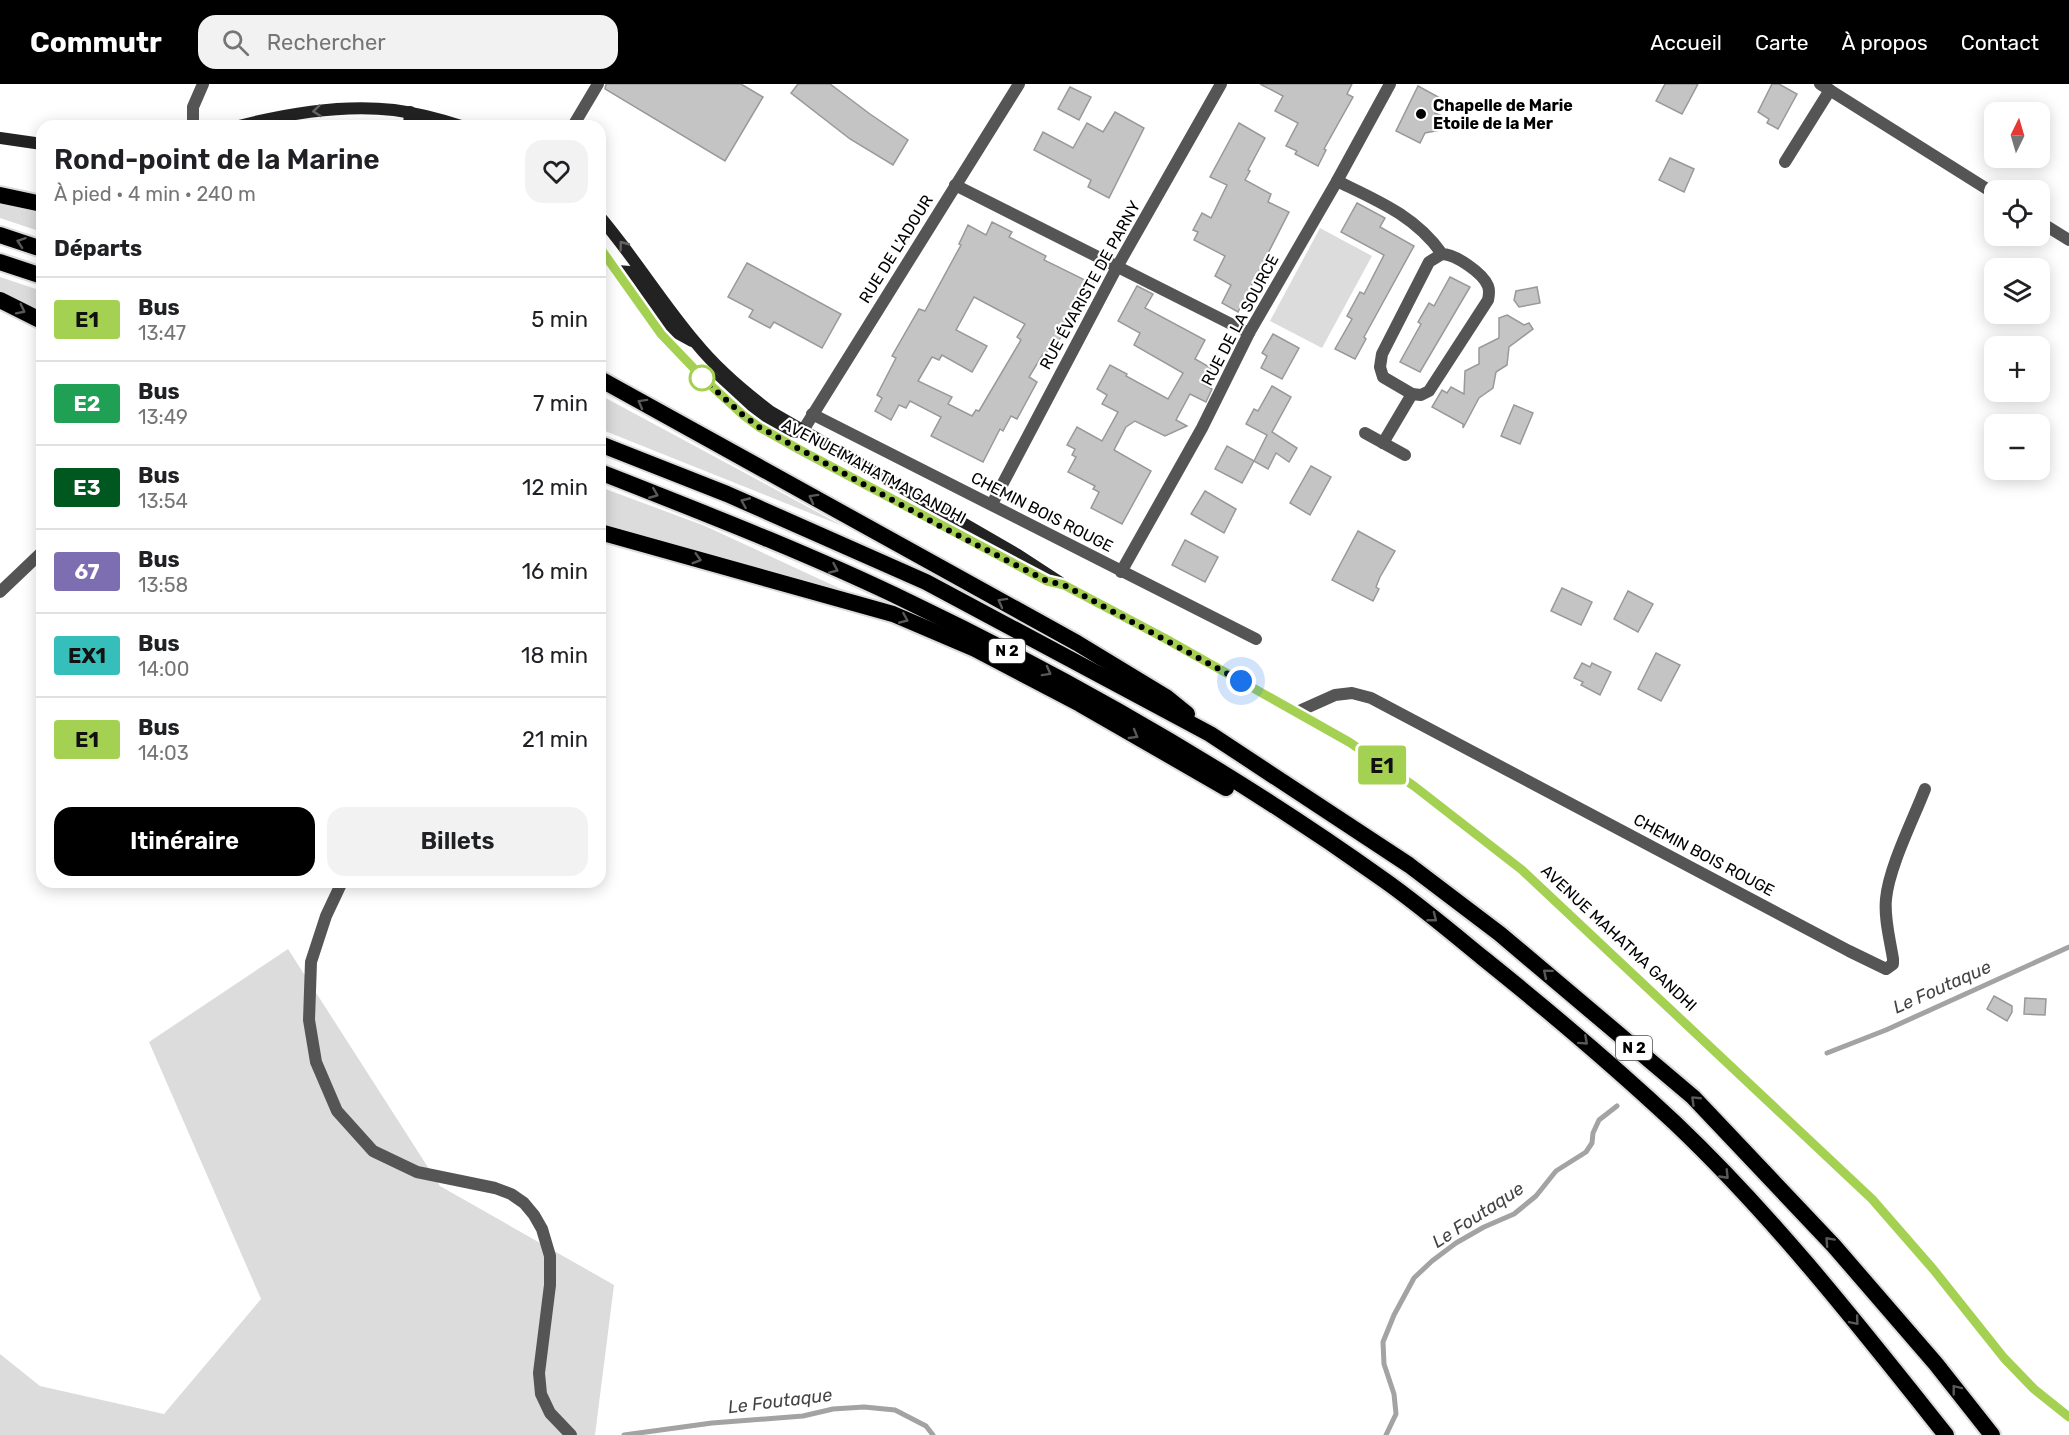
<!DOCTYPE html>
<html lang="fr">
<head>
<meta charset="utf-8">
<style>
	body { margin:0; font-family:Rubik,sans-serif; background:#f2f2f2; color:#202124; height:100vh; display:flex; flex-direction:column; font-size:22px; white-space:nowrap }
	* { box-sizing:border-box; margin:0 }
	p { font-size:20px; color:#757577 }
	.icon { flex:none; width:33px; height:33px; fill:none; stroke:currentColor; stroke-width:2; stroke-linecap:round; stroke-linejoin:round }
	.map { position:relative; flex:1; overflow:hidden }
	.sheet { position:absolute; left:36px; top:36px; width:570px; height:768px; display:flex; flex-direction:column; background:#fff; border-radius:18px; box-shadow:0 3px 15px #0003 }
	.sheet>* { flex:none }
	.badge { padding:0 12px; border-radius:4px; font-size:21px; line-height:39px }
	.needle { width:39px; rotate:5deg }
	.controls { position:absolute; left:1984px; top:18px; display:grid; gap:12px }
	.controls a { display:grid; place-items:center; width:66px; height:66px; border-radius:12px; background:#fff; box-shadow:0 3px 15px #0003; font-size:30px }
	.you { position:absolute; width:30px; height:30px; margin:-15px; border:4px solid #fff; border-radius:50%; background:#1a73e8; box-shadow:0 0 0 9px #1a73e833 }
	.map>.badge { position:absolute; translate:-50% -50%; box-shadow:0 0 0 3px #fff }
	h2 { padding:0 18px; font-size:22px; line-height:54px }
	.round { display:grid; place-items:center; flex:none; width:63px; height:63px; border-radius:18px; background:#f2f2f2 }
	.head { display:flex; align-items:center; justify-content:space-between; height:102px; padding:0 18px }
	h1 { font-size:28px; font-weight:600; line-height:45px }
	.cta { display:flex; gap:12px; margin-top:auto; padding:12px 18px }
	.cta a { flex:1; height:69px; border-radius:18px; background:#000; color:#fff; font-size:24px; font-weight:600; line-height:69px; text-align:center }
	.cta a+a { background:#f2f2f2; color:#202124 }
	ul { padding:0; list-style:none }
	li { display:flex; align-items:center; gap:18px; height:84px; padding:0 18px; border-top:2px solid #e0e0e0 }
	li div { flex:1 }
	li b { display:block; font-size:22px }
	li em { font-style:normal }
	li .badge { min-width:66px; font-weight:700; text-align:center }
	header { display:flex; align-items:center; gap:36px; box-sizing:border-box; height:84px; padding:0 30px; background:#000; color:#fff }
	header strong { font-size:28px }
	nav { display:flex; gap:33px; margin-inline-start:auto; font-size:21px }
	.search { width:420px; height:54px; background:#f2f2f2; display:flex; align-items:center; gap:15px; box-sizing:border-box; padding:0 21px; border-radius:18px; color:#757577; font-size:22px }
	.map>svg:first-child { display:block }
	.green { fill:#dcdcdc }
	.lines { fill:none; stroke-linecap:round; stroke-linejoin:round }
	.stream { stroke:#a3a3a3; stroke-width:5 }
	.building { fill:#c4c4c4; stroke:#999; stroke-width:1.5; fill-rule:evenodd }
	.trunk-casing { stroke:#dbdbdb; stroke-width:20 }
	.minor { stroke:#555; stroke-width:12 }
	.secondary { stroke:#222; stroke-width:12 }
	.trunk { stroke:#000; stroke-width:16 }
	.oneway { stroke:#646464 }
	.oneway2 { stroke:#595959 }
	.line-casing { stroke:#fff; stroke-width:14 }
	.line { stroke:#a5d152; stroke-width:9 }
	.walk { stroke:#000; stroke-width:6; stroke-dasharray:0 10.8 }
	.poi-dot { fill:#000; stroke:#fff; stroke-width:2 }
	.stop-dot { fill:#fff; stroke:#a5d152; stroke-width:3 }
	.labels { text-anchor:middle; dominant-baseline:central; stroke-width:4.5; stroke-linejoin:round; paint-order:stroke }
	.shield { fill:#fff; stroke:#4c4c4c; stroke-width:1.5 }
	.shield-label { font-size:15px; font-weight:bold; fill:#000 }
	.poi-label { font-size:16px; font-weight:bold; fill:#000; stroke:#fff; text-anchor:start }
	.street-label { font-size:16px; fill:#000; stroke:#fff }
	.water-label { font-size:18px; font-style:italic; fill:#444; stroke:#fff }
</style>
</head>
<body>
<header>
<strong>Commutr</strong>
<div class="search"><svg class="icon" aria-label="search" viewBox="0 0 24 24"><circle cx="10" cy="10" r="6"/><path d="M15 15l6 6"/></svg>Rechercher</div>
<nav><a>Accueil</a><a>Carte</a><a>À propos</a><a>Contact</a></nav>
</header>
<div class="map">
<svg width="2069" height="1351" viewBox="0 0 2069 1351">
	<rect width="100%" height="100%" fill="#fff"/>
	<g class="green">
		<polygon points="0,121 42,130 42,148 0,134"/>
		<polygon points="1320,144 1372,172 1322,264 1270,237"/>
		<polygon points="0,193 42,207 42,227 0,206"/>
		<polygon points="600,311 845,443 600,345"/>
		<polygon points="600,403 705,442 854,511 600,441"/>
		<polygon points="288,865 440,1102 614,1201 595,1351 0,1351 0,1270 40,1302 164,1330 261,1215 149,958"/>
	</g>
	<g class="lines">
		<g class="stream">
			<polyline points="1827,969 1886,946 2069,863"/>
			<polyline points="624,1351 712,1339 803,1332 833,1325 864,1323 895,1326 926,1342 933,1351"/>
			<polyline points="1386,1351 1396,1330 1394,1310 1384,1280 1383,1258 1394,1231 1414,1194 1432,1177 1456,1159 1484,1143 1514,1130 1536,1112 1556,1087 1586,1068 1592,1059 1593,1049 1599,1036 1617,1022"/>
		</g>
	</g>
	<g class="building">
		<polygon points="606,0 741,0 763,13 725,77 605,5"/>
		<polygon points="798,0 830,0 870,30 908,56 893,81 850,55 791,9"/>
		<polygon points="1260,0 1352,0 1347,10 1353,13 1324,65 1326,66 1318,82 1295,70 1297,67 1286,62 1298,39 1275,27 1283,12"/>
		<polygon points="1665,0 1698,0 1682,30 1656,17"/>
		<polygon points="1772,0 1779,0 1797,10 1778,45 1767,39 1769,35 1758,28"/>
		<polygon points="1418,2 1442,15 1435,29 1442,32 1446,45 1425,49 1420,59 1396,47"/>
		<polygon points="1070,3 1091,13 1079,36 1058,25"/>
		<polygon points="1115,28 1144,44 1109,114 1088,103 1091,96 1034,66 1043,48 1073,64 1087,39 1103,48"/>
		<polygon points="1239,39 1265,54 1248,86 1250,87 1245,96 1271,110 1268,118 1289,128 1238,228 1222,219 1231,201 1215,192 1225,172 1194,156 1198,148 1193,146 1202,129 1211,134 1227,101 1210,93"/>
		<polygon points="1670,74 1694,85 1684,108 1659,96"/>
		<polygon points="1357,119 1385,134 1380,143 1414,162 1364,253 1366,255 1355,275 1335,265 1352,235 1347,232 1360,208 1364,210 1384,171 1341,148"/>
		<path d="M992,138L1012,148L1009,153L1046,172L1044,176L1093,200L1079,228L1076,226L1054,265L1050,262L1045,271L1043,270L1029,293L1037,298L1017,335L1011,332L1003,347L1000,345L983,378L931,352L941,333L910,317L906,324L899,321L891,336L875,327L882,314L877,311L896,274L892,272L919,225L925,227L961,161L959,160L968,141L986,151ZM974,213L1025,240L1017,253L1021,256L979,327L976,326L972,332L948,320L952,313L918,297L932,273L939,276L942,271L972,288L987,262L956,246Z"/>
		<polygon points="747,179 841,230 822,264 774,238 770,244 749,233 753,226 728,213"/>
		<polygon points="1450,193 1470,203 1420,288 1400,278 1421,240 1418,238 1429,219 1434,222"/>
		<polygon points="1137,202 1153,210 1145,224 1205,256 1195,275 1211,284 1203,300 1212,305 1206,318 1190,310 1176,336 1187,342 1165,352 1135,337 1126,343 1114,366 1151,387 1122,440 1091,424 1099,408 1093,405 1095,402 1068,388 1076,373 1072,371 1075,365 1067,361 1077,343 1102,357 1118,328 1102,320 1107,311 1097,305 1110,281 1127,290 1126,292 1168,315 1183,289 1134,261 1140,249 1118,237"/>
		<polygon points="1537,203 1540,219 1519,223 1514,216 1516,207"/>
		<polygon points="1507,231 1524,241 1529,239 1533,245 1509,263 1507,281 1496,288 1493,304 1479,314 1463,344 1463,340 1432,323 1442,306 1447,309 1451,303 1464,310 1465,287 1479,280 1479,264 1499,254 1499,234"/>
		<polygon points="1273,250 1299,264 1282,295 1261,284 1267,272 1262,269"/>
		<polygon points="1272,302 1291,313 1272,348 1297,364 1289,378 1276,369 1268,385 1254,377 1242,399 1215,385 1227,362 1254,377 1267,351 1246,340 1254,325 1258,327"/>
		<polygon points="1514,321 1533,329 1520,360 1501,352"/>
		<polygon points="1311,382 1331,393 1310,431 1290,419"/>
		<polygon points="1205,407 1236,425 1224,449 1191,430"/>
		<polygon points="1358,447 1395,467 1380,493 1376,503 1379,505 1373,517 1332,496"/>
		<polygon points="1185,456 1218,473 1205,498 1172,481"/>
		<polygon points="1562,504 1592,518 1581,541 1551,527"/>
		<polygon points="1628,507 1653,520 1638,548 1614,535"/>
		<polygon points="1656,569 1680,581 1661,617 1638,605"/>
		<polygon points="1582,579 1590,583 1592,579 1611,588 1600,611 1581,601 1583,598 1574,594"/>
		<polygon points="1994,912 2012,922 2012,928 2007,937 1987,925"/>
		<polygon points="2025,914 2046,915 2045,931 2024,930"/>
	</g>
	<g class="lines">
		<defs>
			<g id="trunk">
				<polyline points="0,111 42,120"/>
				<polyline points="0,151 42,165"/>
				<polyline points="0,178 42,192"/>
				<polyline points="0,216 42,237"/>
				<polyline points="600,295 1077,559 1166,613 1187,630"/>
				<polyline points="600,360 727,410 926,498 1210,650 1409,781 1500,850 1693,1013 1834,1162 1936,1280 1992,1351"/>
				<path d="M600,388C704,429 810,470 911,519C1076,598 1235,690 1384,796C1418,820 1450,847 1483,874C1549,927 1613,981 1675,1039C1775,1134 1860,1243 1946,1351"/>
				<polyline points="600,448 893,530 975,565 1080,620 1226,704"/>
			</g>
		</defs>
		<use href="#trunk" class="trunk-casing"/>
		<g class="minor">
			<polyline points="1820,0 1995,110"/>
			<polyline points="193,42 193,23 203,0"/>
			<polyline points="573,42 598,0"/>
			<polyline points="1785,78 1830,6"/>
			<path d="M1337,97C1376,116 1416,132 1442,170L1429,178L1382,270L1380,283L1383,293L1412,310L1421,311L1429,307L1488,216C1489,211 1490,207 1488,202C1483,189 1455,170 1442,170"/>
			<polyline points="955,101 1249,249"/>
			<polyline points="2040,138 2069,156"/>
			<polyline points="812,330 1256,555"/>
			<polyline points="802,348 1019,0"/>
			<polyline points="1365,349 1405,371"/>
			<polyline points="1383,359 1412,310"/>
			<polyline points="992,420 1117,183 1221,0"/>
			<polyline points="1121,488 1202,344 1249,249 1337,97 1390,0"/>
			<polyline points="0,508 42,468"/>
			<path d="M1297,628L1335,611L1352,609L1371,614L1849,867L1886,885L1893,880V875C1890,856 1884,834 1886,815C1889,783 1913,736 1925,705"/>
			<polyline points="342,798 326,832 311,878 309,936 316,978 337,1027 373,1067 417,1088 495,1104 511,1110 524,1119 534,1131 542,1145 550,1172 550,1201 539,1289 541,1310 550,1329 571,1351"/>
		</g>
		<g class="secondary">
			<path d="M239,42C289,29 343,20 394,26C417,29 439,35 461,42"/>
			<polyline points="409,42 410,28"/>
			<polyline points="0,54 42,60"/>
			<path d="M600,133C634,173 662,219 696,259C718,286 743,307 771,328L1018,471L1064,501L1166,555L1349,658L1414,702L1522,786L1872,1115L1933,1185L2004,1274L2034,1305L2069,1333"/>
			<polyline points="600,164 661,250 706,297 743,331 759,343 800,366 1035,490"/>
			<polyline points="617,187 630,188 637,194 672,246 692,257"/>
			<path d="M707,290C733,309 766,347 799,348"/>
		</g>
		<use href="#trunk" class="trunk"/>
	</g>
	<defs><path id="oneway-chevron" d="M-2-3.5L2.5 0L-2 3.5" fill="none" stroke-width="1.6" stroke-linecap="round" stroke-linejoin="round" transform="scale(1.5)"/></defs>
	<g class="oneway">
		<use href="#oneway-chevron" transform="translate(317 27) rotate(174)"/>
		<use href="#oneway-chevron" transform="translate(623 161) rotate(-127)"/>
	</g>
	<g class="oneway2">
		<use href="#oneway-chevron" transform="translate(21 158) rotate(-161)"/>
		<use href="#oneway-chevron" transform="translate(21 226) rotate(27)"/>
		<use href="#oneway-chevron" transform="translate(642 319) rotate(-151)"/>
		<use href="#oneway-chevron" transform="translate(654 410) rotate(22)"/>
		<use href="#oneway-chevron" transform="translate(813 414) rotate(-151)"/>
		<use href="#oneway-chevron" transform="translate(745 418) rotate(-157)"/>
		<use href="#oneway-chevron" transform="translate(697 475) rotate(16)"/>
		<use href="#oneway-chevron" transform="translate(834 485) rotate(24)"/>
		<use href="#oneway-chevron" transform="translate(1002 518) rotate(-151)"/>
		<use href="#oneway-chevron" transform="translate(904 535) rotate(23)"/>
		<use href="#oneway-chevron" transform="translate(1047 588) rotate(29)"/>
		<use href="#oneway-chevron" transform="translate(1134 651) rotate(30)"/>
		<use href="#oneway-chevron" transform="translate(1433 834) rotate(38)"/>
		<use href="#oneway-chevron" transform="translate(1547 889) rotate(-140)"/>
		<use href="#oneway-chevron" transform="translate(1584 957) rotate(42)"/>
		<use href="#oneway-chevron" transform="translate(1695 1016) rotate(-136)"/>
		<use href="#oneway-chevron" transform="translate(1725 1091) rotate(46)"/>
		<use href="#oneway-chevron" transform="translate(1829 1157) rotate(-133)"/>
		<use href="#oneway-chevron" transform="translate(1855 1237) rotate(50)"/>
		<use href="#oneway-chevron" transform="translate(1956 1305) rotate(-128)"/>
	</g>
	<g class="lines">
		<defs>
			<polyline id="line" points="600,164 661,250 706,297 743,331 759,343 800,366 1047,497 1064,501 1166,555 1349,658 1414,702 1522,786 1872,1115 1933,1185 2004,1274 2034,1305 2069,1333"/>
		</defs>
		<use href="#line" class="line-casing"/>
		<use href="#line" class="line"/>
		<polyline class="walk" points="702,294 743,331 759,343 940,442 1047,497 1064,501 1241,597"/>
	</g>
	<circle class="poi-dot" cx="1421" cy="30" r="6"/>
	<circle class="stop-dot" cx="702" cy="294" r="12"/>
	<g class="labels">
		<g class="shield">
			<rect x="989" y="555" width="36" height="24" rx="4.5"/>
			<rect x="1616" y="952" width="36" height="24" rx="4.5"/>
		</g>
		<g class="shield-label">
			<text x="1007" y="567">N 2</text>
			<text x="1634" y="964">N 2</text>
		</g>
		<g class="poi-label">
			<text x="1433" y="21">Chapelle de Marie<tspan x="1433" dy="18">Etoile de la Mer</tspan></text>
		</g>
		<g class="street-label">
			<text transform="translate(896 165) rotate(-58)">RUE DE L'ADOUR</text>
			<text transform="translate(1090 201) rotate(-61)">RUE ÉVARISTE DE PARNY</text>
			<text transform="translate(1240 236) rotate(-62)">RUE DE LA SOURCE</text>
			<text transform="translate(874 387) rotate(28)">AVENUE MAHATMA GANDHI</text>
			<text transform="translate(1042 428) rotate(27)">CHEMIN BOIS ROUGE</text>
			<text transform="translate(1704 771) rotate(28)">CHEMIN BOIS ROUGE</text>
			<text transform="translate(1619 854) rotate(43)">AVENUE MAHATMA GANDHI</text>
		</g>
		<g class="water-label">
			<text transform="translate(1942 903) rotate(-24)">Le Foutaque</text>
			<text transform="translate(1478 1131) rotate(-33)">Le Foutaque</text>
			<text transform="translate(780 1317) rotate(-7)">Le Foutaque</text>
		</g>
	</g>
</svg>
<div class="controls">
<a><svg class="needle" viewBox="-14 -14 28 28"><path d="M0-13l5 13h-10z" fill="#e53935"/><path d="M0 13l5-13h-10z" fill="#757577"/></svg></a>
<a><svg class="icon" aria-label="locate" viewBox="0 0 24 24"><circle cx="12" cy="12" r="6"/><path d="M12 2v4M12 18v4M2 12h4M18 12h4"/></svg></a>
<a><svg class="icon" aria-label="layers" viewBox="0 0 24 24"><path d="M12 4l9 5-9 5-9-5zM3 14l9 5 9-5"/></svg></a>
<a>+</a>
<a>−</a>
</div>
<div class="you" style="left:1241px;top:597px"></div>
<b class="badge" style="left:1382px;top:681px;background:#a5d152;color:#111">E1</b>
<section class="sheet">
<div class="head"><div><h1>Rond-point de la Marine</h1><p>À pied · 4 min · 240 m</p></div><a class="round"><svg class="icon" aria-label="heart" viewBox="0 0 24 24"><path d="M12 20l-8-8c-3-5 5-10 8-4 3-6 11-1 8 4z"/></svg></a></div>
<h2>Départs</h2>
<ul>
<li><span class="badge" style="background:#a5d152;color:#111">E1</span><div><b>Bus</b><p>13:47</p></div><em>5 min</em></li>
<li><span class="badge" style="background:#1fa055;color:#fff">E2</span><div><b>Bus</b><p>13:49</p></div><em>7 min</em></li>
<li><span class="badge" style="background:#005820;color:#fff">E3</span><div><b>Bus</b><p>13:54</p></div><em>12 min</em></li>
<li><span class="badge" style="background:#7c6eb0;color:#fff">67</span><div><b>Bus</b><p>13:58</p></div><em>16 min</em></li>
<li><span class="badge" style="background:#36bfba;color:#111">EX1</span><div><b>Bus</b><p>14:00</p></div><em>18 min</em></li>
<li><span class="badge" style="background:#a5d152;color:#111">E1</span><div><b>Bus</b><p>14:03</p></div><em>21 min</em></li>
</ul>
<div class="cta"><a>Itinéraire</a><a>Billets</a></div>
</section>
</div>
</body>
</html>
